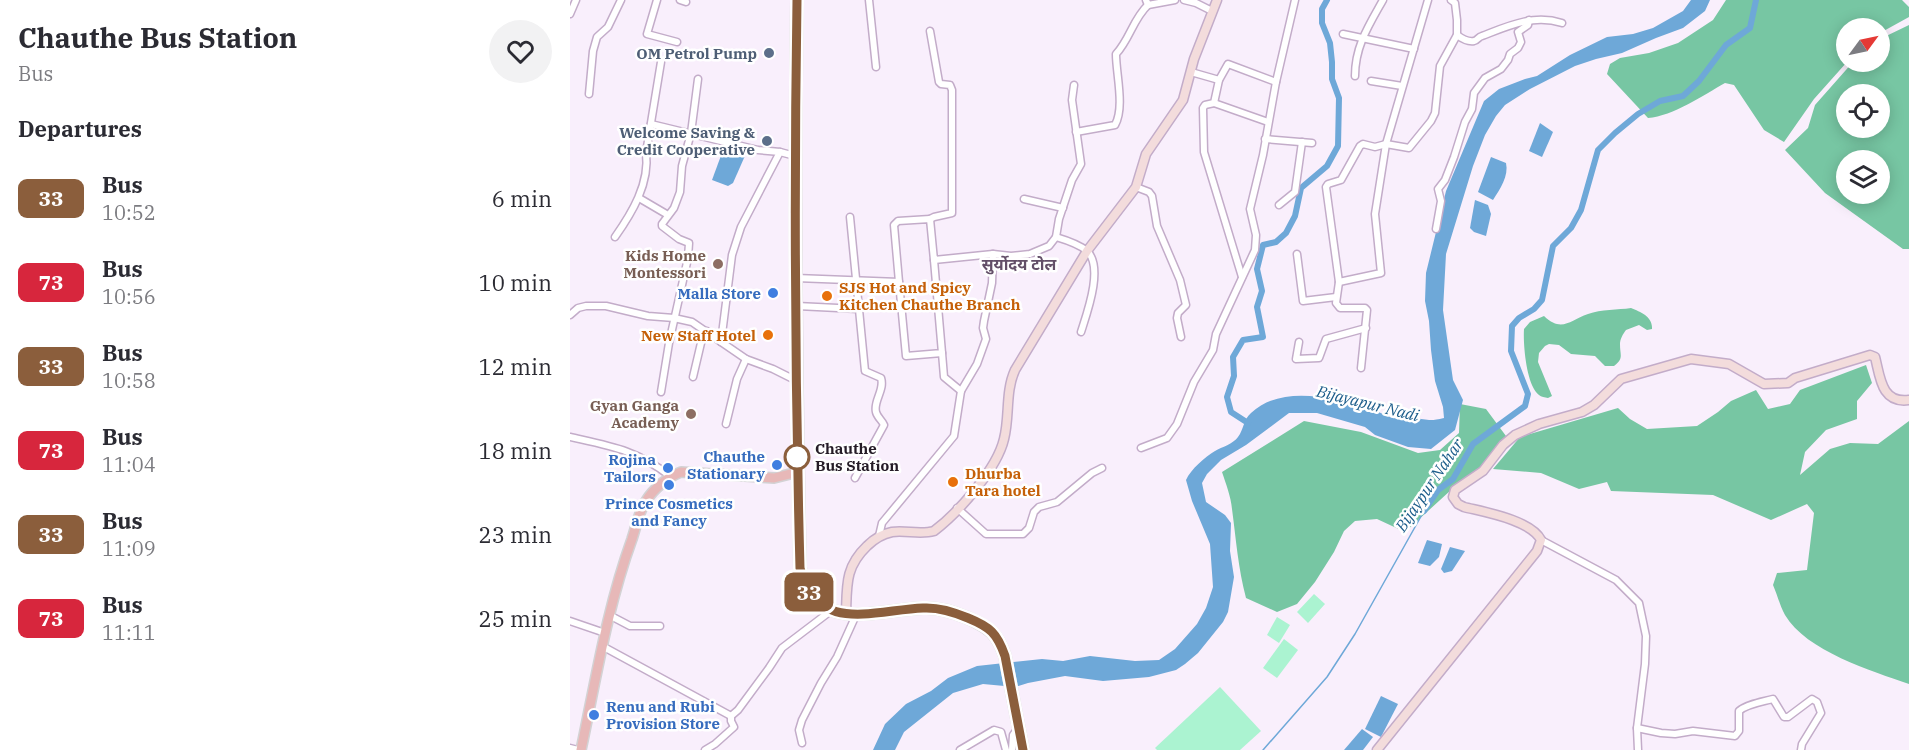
<!DOCTYPE html>
<html lang="en">
<head>
<meta charset="utf-8">
<style>
	body { margin:0; font-family:"IBM Plex Serif","Noto Sans Devanagari",serif; background:#f2f2f3; color:#2b2b33; height:100vh; display:flex; flex-direction:column; font-size:22px; white-space:nowrap }
	* { box-sizing:border-box; margin:0 }
	p { font-size:20px; color:#7c7c81 }
	.icon { flex:none; width:33px; height:33px; fill:none; stroke:currentColor; stroke-width:2; stroke-linecap:round; stroke-linejoin:round }
	.map { position:relative; flex:1; overflow:hidden }
	.side { display:flex; flex-direction:column; background:#fff; width:570px }
	.side>* { flex:none }
	.badge { padding:0 12px; border-radius:9px; font-size:21px; line-height:39px }
	.needle { width:39px; rotate:57deg }
	.controls { position:absolute; left:1266px; top:18px; display:grid; gap:12px }
	.controls a { display:grid; place-items:center; width:54px; height:54px; border-radius:50%; background:#fff; box-shadow:0 3px 15px #0003; font-size:30px }
	.map>.badge { position:absolute; translate:-50% -50%; box-shadow:0 0 0 3px #fff }
	h2 { padding:0 18px; font-size:22px; line-height:54px }
	.round { display:grid; place-items:center; flex:none; width:63px; height:63px; border-radius:32px; background:#f2f2f3 }
	.head { display:flex; align-items:center; justify-content:space-between; height:102px; padding:0 18px }
	h1 { font-size:28px; font-weight:700; line-height:45px }
	ul { padding:0; list-style:none }
	li { display:flex; align-items:center; gap:18px; height:84px; padding:0 18px }
	li div { flex:1 }
	li b { display:block; font-size:22px }
	li em { font-style:normal }
	li .badge { min-width:66px; font-weight:700; text-align:center }
	main { display:flex; flex:1; min-height:0 }
	.map>svg:first-child { display:block }
	.green { fill:#abf3d1 }
	.forest { fill:#77c6a3; fill-rule:evenodd }
	.water { fill:#6ea8d8 }
	.lines { fill:none; stroke-linecap:round; stroke-linejoin:round }
	.stream { stroke:#6ea8d8; stroke-width:1.5 }
	.canal { stroke:#6ea8d8; stroke-width:6 }
	.street-casing { stroke:#c3acc9; stroke-width:9 }
	.secondary-casing { stroke:#c3acc9; stroke-width:11 }
	.primary-casing { stroke:#d3d2d4; stroke-width:12 }
	.highway-casing { stroke:#d3d2d4; stroke-width:14 }
	.street { stroke:#fff; stroke-width:6 }
	.secondary { stroke:#f3dcdc; stroke-width:8 }
	.primary { stroke:#e7b8b8; stroke-width:9 }
	.highway { stroke:#d78989; stroke-width:10 }
	.line-casing { stroke:#fff; stroke-width:14 }
	.line { stroke:#8b5e3c; stroke-width:9 }
	.service-dot { fill:#5c6f8a; stroke:#fff; stroke-width:2 }
	.education-dot { fill:#8d6e63; stroke:#fff; stroke-width:2 }
	.shop-dot { fill:#3f7fe0; stroke:#fff; stroke-width:2 }
	.food-dot { fill:#e8710a; stroke:#fff; stroke-width:2 }
	.stop-dot { fill:#fff; stroke:#8b5e3c; stroke-width:3 }
	.labels { text-anchor:middle; dominant-baseline:central; stroke-width:5; stroke-linejoin:round; paint-order:stroke }
	.service-label { font-size:15px; font-weight:bold; fill:#4e5e75; stroke:#fff; text-anchor:end }
	.education-label { font-size:15px; font-weight:bold; fill:#785e54; stroke:#fff; text-anchor:end }
	.food-label { font-size:15px; font-weight:bold; fill:#c56008; stroke:#fff; text-anchor:start }
	.shop-label { font-size:15px; font-weight:bold; fill:#366cbe; stroke:#fff; text-anchor:end }
	.stop-label { font-size:15px; font-weight:bold; fill:#251c27; stroke:#fff; text-anchor:start }
	.neighbourhood-label { font-size:16px; font-weight:bold; fill:#634f68; stroke:#fff }
	.water-label { font-size:16px; font-style:italic; fill:#1b5c8a; stroke:#fff }
</style>
</head>
<body>
<main>
<section class="side">
<div class="head"><div><h1>Chauthe Bus Station</h1><p>Bus</p></div><a class="round"><svg class="icon" aria-label="heart" viewBox="0 0 24 24"><path d="M12 20l-8-8c-3-5 5-10 8-4 3-6 11-1 8 4z"/></svg></a></div>
<h2>Departures</h2>
<ul>
<li><span class="badge" style="background:#8b5e3c;color:#fff">33</span><div><b>Bus</b><p>10:52</p></div><em>6 min</em></li>
<li><span class="badge" style="background:#d7263d;color:#fff">73</span><div><b>Bus</b><p>10:56</p></div><em>10 min</em></li>
<li><span class="badge" style="background:#8b5e3c;color:#fff">33</span><div><b>Bus</b><p>10:58</p></div><em>12 min</em></li>
<li><span class="badge" style="background:#d7263d;color:#fff">73</span><div><b>Bus</b><p>11:04</p></div><em>18 min</em></li>
<li><span class="badge" style="background:#8b5e3c;color:#fff">33</span><div><b>Bus</b><p>11:09</p></div><em>23 min</em></li>
<li><span class="badge" style="background:#d7263d;color:#fff">73</span><div><b>Bus</b><p>11:11</p></div><em>25 min</em></li>
</ul>
</section>
<div class="map">
<svg width="1339" height="750" viewBox="0 0 1339 750">
	<rect width="100%" height="100%" fill="#f9effc"/>
	<g class="green">
		<polygon points="744,594 755,604 738,623 727,612"/>
		<polygon points="707,617 720,625 709,643 697,635"/>
		<polygon points="714,639 728,650 707,678 693,668"/>
		<polygon points="650,687 691,731 670,750 587,750 585,748"/>
	</g>
	<g class="forest">
		<path d="M1156,0H1332L1339,7V17L1310,33V28H1276L1277,62L1244,99L1214,142L1194,130L1164,85L1155,83C1134,95 1103,116 1078,118L1037,74L1040,64L1050,58L1079,53L1108,43L1143,20Z"/>
		<path d="M1339,25V249H1333L1255,193L1215,150L1238,128L1245,105L1283,62H1310V39ZM1310,94V128H1276V94ZM1310,160V194H1276V160Z"/>
		<path d="M1061,308C1071,312 1083,317 1082,329L1077,330L1069,325L1056,330C1053,334 1050,339 1050,344C1050,356 1054,358 1044,366H1035L1025,356L1001,354L989,345L979,344L975,346L969,353L968,362L982,396L978,398C975,397 971,397 969,395C956,385 953,343 954,329L960,322L974,316C992,333 1000,320 1018,314C1031,309 1048,310 1061,308Z"/>
		<path d="M1296,365L1302,383L1287,401V419L1256,430L1235,452L1230,475L1260,449L1280,443L1308,444L1339,421V684C1302,671 1236,651 1215,615C1210,606 1207,594 1203,585L1207,573L1237,570L1244,513L1237,504L1201,520L1143,495L1041,491L1037,482L1009,489L971,473L923,469L950,437L1048,408L1060,419L1077,429L1127,426L1148,412L1161,401L1186,390L1198,409L1220,404L1230,390Z"/>
		<path d="M890,404L916,409L936,436L919,459L909,469L881,490L835,532L807,519L785,521L774,531L764,552L745,582L727,604L707,612L676,598C668,568 666,539 662,509C661,497 656,484 652,472L734,421L791,432L848,453L870,450L889,433Z"/>
	</g>
	<g class="water">
		<path d="M1121,0H1140L1135,11L1113,28L1086,38L1052,53L1026,59L1005,66L960,89L935,105L926,116L915,135L903,166L876,254L873,310L883,380L893,400L885,430L861,449L838,447L805,435L795,427L747,413H719L676,445L651,460L637,474L632,483L636,502L655,515L661,523L660,551L664,577L658,612L653,622L628,653L615,664L606,670L579,677L533,681L495,676L458,683L445,687L413,684L383,693L334,732L325,750H303L315,724L336,704L361,691L378,678L407,666L472,659L493,661L520,656L565,661L589,660L605,649L627,624L636,608L643,587L640,544L622,501L616,480C621,469 635,457 645,451C652,447 663,444 668,437C674,429 673,420 681,413C712,384 763,398 799,408C809,411 817,418 829,419C833,420 838,418 842,418C858,419 858,422 874,418L873,407L865,381L861,350L859,321L855,301L856,273L876,191L914,101L929,89L955,79L967,76L1000,55L1037,37L1063,34L1083,28L1113,11Z"/>
		<polygon points="970,123 983,132 972,157 959,151"/>
		<polygon points="156,142 178,149 163,183 158,186 142,180"/>
		<path d="M921,157L936,163C939,176 930,189 923,200L908,192Z"/>
		<polygon points="905,200 918,205 921,214 916,236 904,232 900,228"/>
		<polygon points="857,540 872,544 869,557 860,566 848,563"/>
		<polygon points="880,547 895,551 882,571 874,573 871,569"/>
		<polygon points="811,696 828,704 811,737 795,729"/>
		<polygon points="792,729 803,737 793,750 774,750"/>
	</g>
	<g class="lines">
		<polyline class="stream" points="693,750 757,677 785,634 854,511"/>
		<g class="canal">
			<polyline points="677,425 678,423 661,412 657,397 664,376 663,357 673,340 693,337 687,307 692,291 687,269 693,245 706,242 716,233 725,216 731,188 757,166 768,146 769,98 762,79 762,62 760,43 752,23 752,9 757,0"/>
			<polyline points="854,511 868,490 883,479 903,444 955,406 958,394 941,351 942,326 949,318 964,309 972,300 983,246 1001,228 1011,210 1028,150 1045,133 1068,114 1090,101 1113,96 1129,81 1156,45 1180,28 1186,0"/>
		</g>
		<defs>
			<g id="street">
				<polyline points="87,0 77,34 107,42"/>
				<polyline points="110,0 116,2"/>
				<polyline points="299,0 306,67"/>
				<polyline points="576,0 578,5 605,0"/>
				<polyline points="614,0 626,3 642,11"/>
				<polyline points="0,14 6,0"/>
				<polyline points="360,31 369,82 371,84 380,85 382,90 382,213 364,217 360,219"/>
				<polyline points="773,34 844,49"/>
				<path d="M887,35C891,38 898,42 904,41C908,40 908,37 912,36C938,26 963,14 992,23"/>
				<polyline points="621,72 649,80"/>
				<path d="M785,76C785,46 799,25 813,0"/>
				<polyline points="801,81 832,86"/>
				<polyline points="19,94 23,51 27,37 38,27 51,0"/>
				<polyline points="644,103 698,122"/>
				<polyline points="81,124 188,150 210,152 225,156"/>
				<path d="M506,132L545,125C555,107 546,74 546,54C560,39 563,19 578,5"/>
				<polyline points="695,139 742,143"/>
				<polyline points="566,187 579,192 582,196 587,226 610,280 616,305 608,313 607,318 611,337"/>
				<polyline points="69,198 98,215"/>
				<polyline points="454,199 493,208"/>
				<polyline points="709,205 725,192 732,142"/>
				<path d="M280,217L295,371L311,378C315,390 303,401 306,412C307,417 312,420 314,425L285,478"/>
				<polyline points="866,229 871,201 868,189 875,180 884,157 895,122 902,109 904,93 915,78 931,69 938,60 940,54 948,48 951,42 948,32 958,25 959,20"/>
				<path d="M45,237C62,213 80,183 76,153L91,62"/>
				<path d="M486,237C496,240 509,244 517,251C534,267 517,313 511,332"/>
				<polyline points="727,254 733,301 766,297"/>
				<polyline points="672,277 634,152 633,108 635,105 644,103 649,80 658,64 706,82"/>
				<polyline points="226,278 329,282 324,225 328,221 360,219 364,260 423,254 441,256 460,254 479,246 486,237 489,219 502,180 511,164 502,100 504,85"/>
				<polyline points="329,282 336,356 372,353 364,260"/>
				<polyline points="769,282 811,273 805,214 816,144 858,0"/>
				<polyline points="227,306 288,309"/>
				<polyline points="0,315 8,308 16,306 36,306 78,316 104,318 122,322 176,359 203,369 227,381"/>
				<polyline points="151,342 162,255 171,227 210,152"/>
				<polyline points="729,342 726,359 749,358 756,339 796,328"/>
				<polyline points="791,368 797,310 795,308 770,308 766,303 769,282 756,187 758,184 771,180 790,146 793,144 805,147 816,144 839,148 861,121 865,113 870,66 887,35 887,20 885,3 881,0"/>
				<polyline points="123,377 131,343 137,331"/>
				<polyline points="391,391 407,364 416,339 413,328 414,321 422,283 423,254"/>
				<polyline points="91,392 99,343 118,258 119,243 109,239 92,226 92,224 104,208 110,192 112,166 121,133 128,79"/>
				<polyline points="156,424 167,379 176,359"/>
				<path d="M0,437C40,446 67,450 100,476"/>
				<polyline points="571,448 597,438 607,424 624,382 643,350 646,334 685,250 686,235 680,209 693,155 706,82 725,0"/>
				<polyline points="387,508 416,534 453,534 459,528 464,512 469,507 487,502 522,473 532,468"/>
				<polyline points="309,536 312,523 384,436 391,391 374,377 372,353"/>
				<polyline points="971,540 1046,580 1069,603 1076,636 1075,664 1067,728 1068,750"/>
				<polyline points="39,615 60,626 90,626"/>
				<polyline points="0,621 35,633"/>
				<polyline points="32,646 161,716 168,710 199,668 212,648 262,610"/>
				<path d="M1067,728L1091,733L1105,734L1123,731L1165,736L1169,731V711C1177,704 1192,702 1203,699L1214,717H1218L1242,699L1247,702L1251,713L1232,744L1231,750"/>
				<polyline points="232,743 229,730 232,720 251,683 267,657 286,615"/>
				<polyline points="0,748 8,750"/>
				<polyline points="135,750 145,744 164,727 161,721 161,716"/>
				<polyline points="390,750 424,730 431,732 436,750"/>
				<polyline points="442,750 443,735 448,728"/>
			</g>
			<g id="secondary">
				<path d="M276,614C277,585 275,567 297,546C304,539 312,534 322,532C336,530 350,535 364,531C388,513 427,469 434,439C440,416 435,392 445,370L517,251L566,187L576,154L613,100L624,59L647,0"/>
				<path d="M807,750L967,551L971,540C961,520 914,512 894,507L888,504L883,497L885,490L913,471L933,445L945,435L969,424L1012,412L1024,405L1051,379L1121,359L1159,364L1194,384L1218,383L1225,378L1300,355L1305,357C1310,376 1311,404 1339,400"/>
			</g>
			<path id="primary" d="M11,750C26,679 37,608 62,539C66,527 69,511 76,501C84,488 98,477 111,472L204,478L228,472"/>
			<path id="highway" d="M227,0C224,189 226,379 230,568C246,635 304,610 353,608C369,607 384,612 398,618C420,628 427,633 435,656L453,750"/>
		</defs>
		<use href="#street" class="street-casing"/>
		<use href="#secondary" class="secondary-casing"/>
		<use href="#primary" class="primary-casing"/>
		<use href="#highway" class="highway-casing"/>
		<use href="#street" class="street"/>
		<use href="#secondary" class="secondary"/>
		<use href="#primary" class="primary"/>
		<use href="#highway" class="highway"/>
	</g>
	<g class="lines">
		<defs>
			<path id="line" d="M227,0C224,189 225,379 230,568C246,635 304,610 353,608C369,607 384,612 398,618C420,627 427,633 435,656L453,750"/>
		</defs>
		<use href="#line" class="line-casing"/>
		<use href="#line" class="line"/>
	</g>
	<g class="service-dot">
		<circle cx="199" cy="53" r="6"/>
		<circle cx="197" cy="141" r="6"/>
	</g>
	<g class="education-dot">
		<circle cx="148" cy="264" r="6"/>
		<circle cx="121" cy="414" r="6"/>
	</g>
	<g class="shop-dot">
		<circle cx="203" cy="293" r="6"/>
		<circle cx="207" cy="465" r="6"/>
		<circle cx="98" cy="468" r="6"/>
		<circle cx="99" cy="485" r="6"/>
		<circle cx="24" cy="715" r="6"/>
	</g>
	<g class="food-dot">
		<circle cx="257" cy="296" r="6"/>
		<circle cx="198" cy="335" r="6"/>
		<circle cx="383" cy="482" r="6"/>
	</g>
	<circle class="stop-dot" cx="227" cy="457" r="12"/>
	<g class="labels">
		<g class="service-label">
			<text x="187" y="53">OM Petrol Pump</text>
			<text x="185" y="132">Welcome Saving &amp;<tspan x="185" dy="17">Credit Cooperative</tspan></text>
		</g>
		<g class="education-label">
			<text x="136" y="255">Kids Home<tspan x="136" dy="17">Montessori</tspan></text>
			<text x="109" y="405">Gyan Ganga<tspan x="109" dy="17">Academy</tspan></text>
		</g>
		<g class="food-label">
			<text x="269" y="287">SJS Hot and Spicy<tspan x="269" dy="17">Kitchen Chauthe Branch</tspan></text>
			<text x="186" y="335" text-anchor="end">New Staff Hotel</text>
			<text x="395" y="473">Dhurba<tspan x="395" dy="17">Tara hotel</tspan></text>
		</g>
		<g class="shop-label">
			<text x="191" y="293">Malla Store</text>
			<text x="195" y="456">Chauthe<tspan x="195" dy="17">Stationary</tspan></text>
			<text x="86" y="459">Rojina<tspan x="86" dy="17">Tailors</tspan></text>
			<text x="99" y="503" text-anchor="middle">Prince Cosmetics<tspan x="99" dy="17">and Fancy</tspan></text>
			<text x="36" y="706" text-anchor="start">Renu and Rubi<tspan x="36" dy="17">Provision Store</tspan></text>
		</g>
		<g class="stop-label">
			<text x="245" y="448">Chauthe<tspan x="245" dy="17">Bus Station</tspan></text>
		</g>
		<g class="neighbourhood-label">
			<text x="449" y="264">सुर्योदय टोल</text>
		</g>
		<g class="water-label">
			<text transform="translate(798 403) rotate(14)">Bijayapur Nadi</text>
			<text transform="translate(859 485) rotate(-56)">Bijaypur Nahar</text>
		</g>
	</g>
</svg>
<div class="controls">
<a><svg class="needle" viewBox="-14 -14 28 28"><path d="M0-13l5 13h-10z" fill="#e53935"/><path d="M0 13l5-13h-10z" fill="#7c7c81"/></svg></a>
<a><svg class="icon" aria-label="locate" viewBox="0 0 24 24"><circle cx="12" cy="12" r="6"/><path d="M12 2v4M12 18v4M2 12h4M18 12h4"/></svg></a>
<a><svg class="icon" aria-label="layers" viewBox="0 0 24 24"><path d="M12 4l9 5-9 5-9-5zM3 14l9 5 9-5"/></svg></a>
</div>
<b class="badge" style="left:239px;top:592px;background:#8b5e3c;color:#fff">33</b>
</div>
</main>
</body>
</html>
